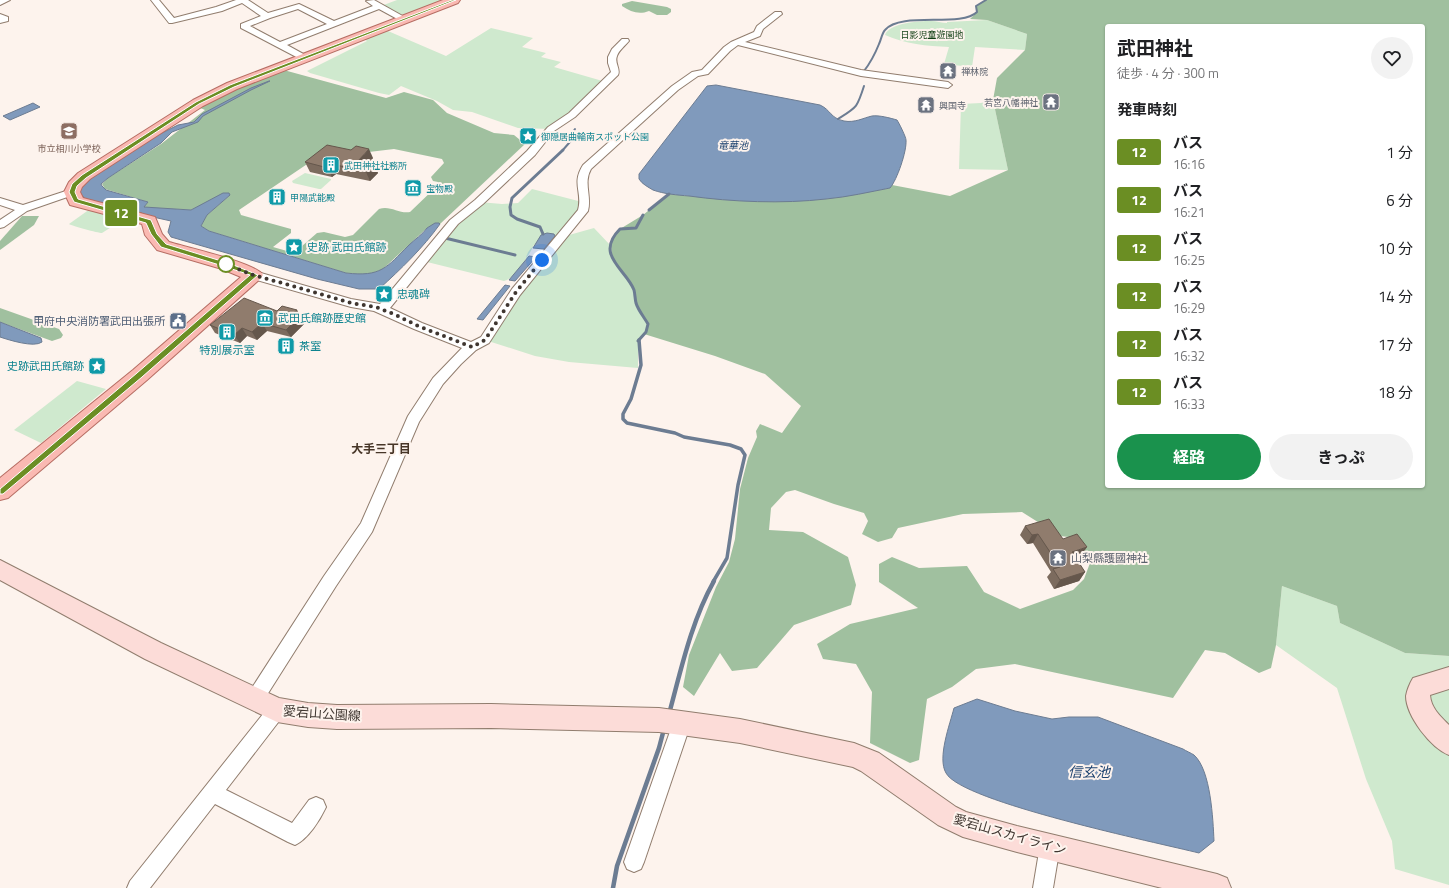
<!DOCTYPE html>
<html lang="ja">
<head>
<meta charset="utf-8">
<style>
	body { margin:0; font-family:"Titillium Web","Noto Sans JP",sans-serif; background:#f2f2f2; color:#202124; height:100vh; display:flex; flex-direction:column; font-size:15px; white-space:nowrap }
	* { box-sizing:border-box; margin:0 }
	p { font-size:13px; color:#757577 }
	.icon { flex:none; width:22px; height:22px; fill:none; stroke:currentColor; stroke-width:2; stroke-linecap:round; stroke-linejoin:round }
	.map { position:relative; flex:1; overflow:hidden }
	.panel { position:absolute; left:1105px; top:24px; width:320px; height:464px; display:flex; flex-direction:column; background:#fff; border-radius:4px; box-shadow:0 1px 3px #0004 }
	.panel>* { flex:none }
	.badge { padding:0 8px; border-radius:3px; font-size:14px; line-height:26px }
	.you { position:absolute; width:20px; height:20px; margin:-10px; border:3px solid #fff; border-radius:50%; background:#1a73e8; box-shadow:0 0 0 6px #1a73e833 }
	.map>.badge { position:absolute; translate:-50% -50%; box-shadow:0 0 0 2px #fff }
	h2 { padding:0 12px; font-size:15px; line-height:36px }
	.round { display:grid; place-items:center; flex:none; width:42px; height:42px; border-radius:21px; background:#f2f2f2 }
	.head { display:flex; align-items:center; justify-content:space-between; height:68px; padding:0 12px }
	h1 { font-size:19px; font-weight:700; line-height:30px }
	.primary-button { display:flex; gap:8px; margin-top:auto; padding:8px 12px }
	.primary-button a { flex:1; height:46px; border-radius:24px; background:#1a924d; color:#fff; font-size:16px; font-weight:700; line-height:46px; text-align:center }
	.primary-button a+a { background:#f2f2f2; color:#202124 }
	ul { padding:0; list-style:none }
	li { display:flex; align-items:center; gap:12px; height:48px; padding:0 12px }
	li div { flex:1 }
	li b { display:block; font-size:15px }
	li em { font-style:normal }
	li .badge { min-width:44px; font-weight:700; text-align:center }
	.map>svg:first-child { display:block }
	.green { fill:#cfe9ce }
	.forest { fill:#a0c09f; fill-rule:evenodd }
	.water { fill:#809abc; stroke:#6c7c92 }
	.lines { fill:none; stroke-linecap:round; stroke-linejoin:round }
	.stream-far3 { stroke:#6c7c92; stroke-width:2 }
	.stream-far2 { stroke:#6c7c92; stroke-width:3 }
	.stream-far1 { stroke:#6c7c92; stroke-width:3.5 }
	.stream { stroke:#6c7c92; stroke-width:4.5 }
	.minor-casing { stroke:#917d6e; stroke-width:2 }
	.secondary-casing { stroke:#917d6e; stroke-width:2 }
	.primary-casing { stroke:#b66d63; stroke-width:2 }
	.minor { fill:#fff; fill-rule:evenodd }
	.secondary { fill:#fcdcd8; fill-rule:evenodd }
	.primary { fill:#fab9b2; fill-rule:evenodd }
	.wall { fill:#7c6b5e }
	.shaded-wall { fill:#65574c }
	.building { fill:#907c6d; stroke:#65574c }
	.line { fill:#6b8e23; stroke:#fff }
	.walk { stroke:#3f3630; stroke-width:4; stroke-dasharray:0 7.2 }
	.stop-dot { fill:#fff; stroke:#6b8e23; stroke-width:2 }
	.labels { text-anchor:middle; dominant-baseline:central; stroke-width:4; stroke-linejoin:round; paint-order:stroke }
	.far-park-label { font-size:9px; fill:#0d3c10; stroke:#fdf3ed }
	.far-worship-label { font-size:9px; fill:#5b616d; stroke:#fdf3ed; text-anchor:start }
	.far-culture-label { font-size:9px; fill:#0d838f; stroke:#fdf3ed; text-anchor:start }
	.far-education-label { font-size:9px; fill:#785e54; stroke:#fdf3ed }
	.far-water-label { font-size:10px; font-style:italic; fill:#1f4471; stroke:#fdf3ed }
	.culture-label { font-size:11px; fill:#0d838f; stroke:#fdf3ed; text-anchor:start }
	.service-label { font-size:11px; fill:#4e5e75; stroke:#fdf3ed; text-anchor:end }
	.worship-label { font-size:11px; fill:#5b616d; stroke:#fdf3ed; text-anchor:start }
	.neighbourhood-label { font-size:12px; font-weight:bold; fill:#473628; stroke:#fdf3ed }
	.near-street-label { font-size:13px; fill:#3f3630; stroke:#fdf3ed }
	.near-water-label { font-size:14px; font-style:italic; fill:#1f4471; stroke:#fdf3ed }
</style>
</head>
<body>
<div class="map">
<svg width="1449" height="888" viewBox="0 0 1449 888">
	<rect width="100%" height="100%" fill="#fdf3ed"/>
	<g class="green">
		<polygon points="397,0 454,0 404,19 381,6"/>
		<path d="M987,20L1027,34L1025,50L975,47L972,67L944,64L949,47C927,46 905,44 885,35C889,23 919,21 931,21C936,21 942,23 947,23V22Z"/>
		<polygon points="381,28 446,56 491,28 533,38 522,47 546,53 541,57 561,62 554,67 606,82 551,129 518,128 472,112 453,110 437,101 401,86 389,95 379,93 310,73 307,71 367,41 360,36"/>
		<polygon points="993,100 1008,170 959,169 961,104 981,103"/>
		<polygon points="305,173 331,179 331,180 321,189 319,189 293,183 292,181"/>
		<path d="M532,189L586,203L562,237L594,228L611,246V252L615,263L634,290L638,309L648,324L646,332L638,341V368L569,362L535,356L485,340L560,237H554L555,236L534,245C529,255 515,279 504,281L423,261L479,202L502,204L518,203Z"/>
		<path d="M90,209L124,219L102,233C98,233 72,226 69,224Z"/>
		<polygon points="77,381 106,389 41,443 14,430"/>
		<polygon points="1282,586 1337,606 1340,623 1405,653 1449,656 1449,885 1395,869 1392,841 1366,779 1337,688 1276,645"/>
	</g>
	<g class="forest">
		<path d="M986,0H1449V656L1405,653L1340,623L1337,606L1282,586L1276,645L1271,668L1259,673L1225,653L1205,650L1173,698L1015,664L976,669L952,687L927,699L919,760L910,763L870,743L872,692L856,664L823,659L817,644L850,624L918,608L879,582V564L892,557L919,568L967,566L984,592L1020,609L1073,590L1084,579L1090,563L1077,538L1060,536L1022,512L963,514L898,528L892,538L878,542L862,534L868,521L864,513L834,504L795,490L786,492L771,508L769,530L803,532L848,557L856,585L851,605L794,625L757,668L732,671L720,653L694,696L683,687L689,655L716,587L729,562L735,539L740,489L748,458L757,437L756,431L760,424L782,433L801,406L765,374L715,356L644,334L647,329L648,324L636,304L634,290L612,259L611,246L614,235L620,229L643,215L669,194L732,200L769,201L826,199L890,188L892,185L950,196L1008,170L993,100L997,78L1025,50L1027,34L987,20L970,19L977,12L976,6ZM1107,26H1423V486H1107Z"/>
		<path d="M632,1L667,7L671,9V12L667,15H657L649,11C639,15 631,12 622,6V4Z"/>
		<path d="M280,69L386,98L404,92L433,100L447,113L494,133L514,135L525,144L440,224L439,223L427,228L383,269L373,274L364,275L346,273L209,231L201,226L207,215L230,195L191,210L147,208L144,207L148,202L105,189L102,184L108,178L161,144L205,110L198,107ZM394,149L442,159L444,163L431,177L433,181L438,182L437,186L410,212C399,214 390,205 379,209L353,235L345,237L324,232L317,233L294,253L273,247L291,233V229L241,215L239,210L325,152L352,154Z"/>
		<polygon points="22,216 39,216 34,225 0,250 0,241"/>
		<polygon points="0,308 59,329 63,335 61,338 52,341 0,322"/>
	</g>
	<g class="water">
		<path d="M269,81H270L251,90L203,116L198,122L172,132L161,143L108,178L101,184L102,186L106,190L148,202L144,207L191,210L223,193H229L230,195L207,215L201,226L209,231L346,273C381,277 386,268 409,245C415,239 422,235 427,228L435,223H439L440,224C423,248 401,269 379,289H359L317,279L171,237L168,232L171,221L144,215L142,213C130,210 99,206 88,201C84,198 82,196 79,192L82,184L158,135L178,125L194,122L202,114L251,88Z"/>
		<path d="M716,85L820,105C831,110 830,118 844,121C855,123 863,118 872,116C879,115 890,118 897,120C899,123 906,137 906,140C907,151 897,180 890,188C869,192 848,197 826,199C783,204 732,202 689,196C677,195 664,194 653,190C648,187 642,184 639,179V174L707,86Z"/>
		<polygon points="33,103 40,107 10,120 3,116"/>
		<polygon points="547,233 554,234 555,236 544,249 533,248 541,235"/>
		<polygon points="529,256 536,257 515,281 509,280"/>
		<polygon points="505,285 510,286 483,320 477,319"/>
		<path d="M0,322L41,338L42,342C34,348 9,340 0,337Z"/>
		<path d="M977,699L1015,711L1052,719L1069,717H1098L1183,749C1186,751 1191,753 1194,755C1211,770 1213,820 1214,841L1199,853C1159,843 961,802 946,773C937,758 950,724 954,708Z"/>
	</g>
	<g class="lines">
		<g class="stream-far3">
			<path d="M864,71C871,62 875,54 879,44C881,40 882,33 885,30C901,11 961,28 977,12L976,6L986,0"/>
			<path d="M838,119C857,107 857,108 864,86"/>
			<polyline points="562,151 576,135 573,132 575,129"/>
		</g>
		<g class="stream-far2">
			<polyline points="649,210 669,194"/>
			<polyline points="543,234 540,227 517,219 511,215 510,207 512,198 563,150"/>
			<polyline points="445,238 515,255"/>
			<path d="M638,341L646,332L648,324C644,317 638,310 636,303C635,299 635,294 634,290C626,269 594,255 620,229L636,228L643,215"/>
		</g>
		<polyline class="stream-far1" points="639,340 641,365 631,399 623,414 623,419 627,423 675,433 684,437 730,445 741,449 745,455 738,485 727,558 713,582"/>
		<g class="stream">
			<path d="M669,714C681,670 691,622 714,581"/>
			<polyline points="613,888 617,866 659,748 664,729"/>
		</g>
		<defs>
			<g id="minor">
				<polygon points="0,0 10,0 0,5"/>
				<path d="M151,0H159L174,18L216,7L236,0H248L268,13L299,4L334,21L373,6L366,1L374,0L408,19L404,21H401L379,9L287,45L307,56L308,58L307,60L304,61L241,28V24L261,16L242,3L222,11L172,23H169ZM298,9L327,24L280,42L250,26L270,18Z"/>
				<path d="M775,12H781L782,14L763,29L760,36L745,42L861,70L948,82L952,85L948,88L861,76L738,45L730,51L708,74L698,76L678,90L591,169C583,183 592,196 588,211L520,295L489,343L476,350L461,364L443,384L419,422L372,532L336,586L260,706L254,709L248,706L245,700L248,694L324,576L361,523L408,416L433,378L462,348L414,329L374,311L351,307L250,278L248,275L250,272L254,271L351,299L380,304L450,220L475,200L527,151L548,127L569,113L611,72L608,63V57L612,49L622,39H628L629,41C625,46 619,50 617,56C614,63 621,69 618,75L575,117L554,131L535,155L483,204L458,224L390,308L422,323L471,342L481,337L512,289L578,210C583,192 571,184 583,165L672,86L692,72L702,70L724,47L731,42L754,32L757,26Z"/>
				<polygon points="0,14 8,17 8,21 0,23"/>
				<polygon points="72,189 77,192 76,194 27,211 4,227 0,228 0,220 15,210 0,205 0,198 23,205"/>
				<path d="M277,701L283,704L286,710L283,716L226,790L292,823L309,800L316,797L323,800L326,807C320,820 308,839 295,845L288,842L215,804L150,888H127L130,881L271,704Z"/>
				<polygon points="682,714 688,717 691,723 644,862 641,869 634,872 627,869 624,862 673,723 676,717"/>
				<polygon points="1050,836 1057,839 1060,846 1053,888 1033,888 1040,846 1043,839"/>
			</g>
			<g id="secondary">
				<polygon points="0,560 161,643 279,698 308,703 337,705 491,704 659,708 740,719 854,743 879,753 956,807 966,812 1017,826 1217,874 1227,878 1231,888 1162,888 1017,852 963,837 938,825 861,771 853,767 740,743 659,732 491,728 337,729 308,727 277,722 145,659 0,580"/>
				<path d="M1449,667V689L1430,695C1431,708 1440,716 1449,725V755C1431,748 1406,716 1406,696C1407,690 1410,683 1413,678Z"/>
			</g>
			<path id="primary" d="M443,0H460L458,3L237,89L203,106L90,179L82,187L80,192L83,198L155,217L162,234L169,242C186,247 256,263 263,275L260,279L147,380L8,498L0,500V478L133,370L241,277L222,269L157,250L145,235L142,224L70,205L64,192L69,182L78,173L193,100L227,83Z"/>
		</defs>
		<use href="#minor" class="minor-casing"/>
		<use href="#secondary" class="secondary-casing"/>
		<use href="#primary" class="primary-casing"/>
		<use href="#minor" class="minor"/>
		<use href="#secondary" class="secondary"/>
		<use href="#primary" class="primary"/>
	</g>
	<g class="wall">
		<polygon points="351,150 373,158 369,163 378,173 370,181 336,174 332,177 310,172 305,162"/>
		<polygon points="297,310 301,318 301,319 304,324 291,337 267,331 257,340 247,336 240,343 215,333 210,325 277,311"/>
		<polygon points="1025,526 1063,539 1081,556 1075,558 1085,572 1079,581 1054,589 1047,577 1051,572 1033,543 1027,544 1020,535"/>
	</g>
	<g class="shaded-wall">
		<polygon points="369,149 373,158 362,170 358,161"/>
		<polygon points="332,164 336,174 332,177 328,168"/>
		<polygon points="374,164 378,173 370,181 366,172"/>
		<polygon points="297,310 301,318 301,319 304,324 291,337 286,330 292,314"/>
		<polygon points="262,323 267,331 257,340 252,332"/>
		<polygon points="242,328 247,336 240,343 234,335"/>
		<polygon points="1038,534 1033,543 1027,544 1032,535"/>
		<polygon points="1087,547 1081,556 1066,561 1072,552"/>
		<polygon points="1085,572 1079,581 1054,589 1060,580"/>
	</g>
	<g class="building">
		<polygon points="327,145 351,150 356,146 369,149 358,161 374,164 366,172 332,164 328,168 305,162"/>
		<polygon points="244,298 277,311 282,306 297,310 292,314 299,317 286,330 262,323 252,332 242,328 234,335 210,325"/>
		<polygon points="1049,519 1063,539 1077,534 1087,547 1072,552 1085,572 1060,580 1053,569 1060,567 1038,534 1032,535 1025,526"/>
	</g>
	<polygon class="line" points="452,0 456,0 234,87 199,104 86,178 77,186 75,192 78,199 151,220 157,234 166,244 231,264 258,275 142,377 3,494 0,494 0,489 137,373 250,275 226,267 161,247 151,234 146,223 74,202 69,192 72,184 82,175 196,102 230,85"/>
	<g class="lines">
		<polyline class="walk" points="226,264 250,274 310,291 351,303 376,307 396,315 418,326 472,347 485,340 516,292 542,260"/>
	</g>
	<defs>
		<symbol id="temple-square" viewBox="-11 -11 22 22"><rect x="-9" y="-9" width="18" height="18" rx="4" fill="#6b7280" stroke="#fdf3ed"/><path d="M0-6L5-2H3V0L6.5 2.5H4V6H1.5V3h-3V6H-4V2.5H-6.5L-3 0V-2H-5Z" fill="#fff"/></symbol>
		<symbol id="school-square" viewBox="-11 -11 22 22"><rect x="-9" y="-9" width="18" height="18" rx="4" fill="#8d6e63" stroke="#fdf3ed"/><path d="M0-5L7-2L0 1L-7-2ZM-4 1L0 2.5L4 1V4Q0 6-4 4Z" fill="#fff"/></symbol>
		<symbol id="sight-square" viewBox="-11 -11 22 22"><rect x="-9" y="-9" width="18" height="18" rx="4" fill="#0f9aa8" stroke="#fdf3ed"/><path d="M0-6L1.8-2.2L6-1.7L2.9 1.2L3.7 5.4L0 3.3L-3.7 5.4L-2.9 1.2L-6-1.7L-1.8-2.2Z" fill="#fff"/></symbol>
		<symbol id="building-square" viewBox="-11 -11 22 22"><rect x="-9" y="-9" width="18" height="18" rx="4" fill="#0f9aa8" stroke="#fdf3ed"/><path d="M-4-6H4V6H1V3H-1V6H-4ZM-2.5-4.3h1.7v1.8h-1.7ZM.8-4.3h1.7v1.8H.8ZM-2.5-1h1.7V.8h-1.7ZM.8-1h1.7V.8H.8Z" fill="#fff"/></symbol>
		<symbol id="museum-square" viewBox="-11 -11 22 22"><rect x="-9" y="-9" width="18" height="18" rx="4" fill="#0f9aa8" stroke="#fdf3ed"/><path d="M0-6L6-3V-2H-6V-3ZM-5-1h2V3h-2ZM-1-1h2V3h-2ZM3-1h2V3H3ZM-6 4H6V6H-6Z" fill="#fff"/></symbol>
		<symbol id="civic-square" viewBox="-11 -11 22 22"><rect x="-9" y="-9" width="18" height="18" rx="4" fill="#5c6f8a" stroke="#fdf3ed"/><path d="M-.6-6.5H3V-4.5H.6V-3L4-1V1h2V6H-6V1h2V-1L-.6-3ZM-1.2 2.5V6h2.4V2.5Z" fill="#fff"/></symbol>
	</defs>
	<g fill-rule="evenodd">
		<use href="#temple-square" x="938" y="61" width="20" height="20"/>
		<use href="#temple-square" x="1041" y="92" width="20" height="20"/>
		<use href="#temple-square" x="916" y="95" width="20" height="20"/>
		<use href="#school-square" x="59" y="121" width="20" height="20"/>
		<use href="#sight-square" x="518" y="126" width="20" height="20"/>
		<use href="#building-square" x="321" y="155" width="20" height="20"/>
		<use href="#museum-square" x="403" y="178" width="20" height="20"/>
		<use href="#building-square" x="267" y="187" width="20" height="20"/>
		<use href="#sight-square" x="284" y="237" width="20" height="20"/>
		<use href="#sight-square" x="374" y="284" width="20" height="20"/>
		<use href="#museum-square" x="255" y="308" width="20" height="20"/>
		<use href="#civic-square" x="168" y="311" width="20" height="20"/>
		<use href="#building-square" x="217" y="322" width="20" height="20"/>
		<use href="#building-square" x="276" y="336" width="20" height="20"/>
		<use href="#sight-square" x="87" y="356" width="20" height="20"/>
		<use href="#temple-square" x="1048" y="548" width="20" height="20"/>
	</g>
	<circle class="stop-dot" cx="226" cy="264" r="8"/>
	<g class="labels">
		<g class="far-park-label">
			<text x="932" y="34">日影児童遊園地</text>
		</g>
		<g class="far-worship-label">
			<text x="961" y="71">禅林院</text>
			<text x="1038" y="102" text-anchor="end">若宮八幡神社</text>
			<text x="939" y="105">興国寺</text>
		</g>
		<g class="far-culture-label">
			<text x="541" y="136">御隠居曲輪南スポット公園</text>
			<text x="344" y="165">武田神社社務所</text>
			<text x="426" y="188">宝物殿</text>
			<text x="290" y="197">甲陽武能殿</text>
		</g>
		<g class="far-education-label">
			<text x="69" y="148">市立相川小学校</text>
		</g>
		<g class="far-water-label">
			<text x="733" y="145">竜華池</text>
		</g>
		<g class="culture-label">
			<text x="307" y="247">史跡 武田氏館跡</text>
			<text x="397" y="294">忠魂碑</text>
			<text x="278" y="318">武田氏館跡歴史館</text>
			<text x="299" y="346">茶室</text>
			<text x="227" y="350" text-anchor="middle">特別展示室</text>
			<text x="84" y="366" text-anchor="end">史跡武田氏館跡</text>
		</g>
		<g class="service-label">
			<text x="165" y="321">甲府中央消防署武田出張所</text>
		</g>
		<g class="worship-label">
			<text x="1071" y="558">山梨縣護國神社</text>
		</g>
		<g class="neighbourhood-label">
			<text x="381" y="448">大手三丁目</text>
		</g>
		<g class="near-street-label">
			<text transform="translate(322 713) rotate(4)">愛宕山公園線</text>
			<text transform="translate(1010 834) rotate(16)">愛宕山スカイライン</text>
		</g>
		<g class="near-water-label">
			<text x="1089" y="771">信玄池</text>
		</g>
	</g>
</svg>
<div class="you" style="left:542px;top:260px"></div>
<b class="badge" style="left:121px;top:213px;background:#6b8e23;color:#fff">12</b>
<section class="panel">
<div class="head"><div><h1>武田神社</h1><p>徒歩 · 4 分 · 300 m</p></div><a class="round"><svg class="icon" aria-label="heart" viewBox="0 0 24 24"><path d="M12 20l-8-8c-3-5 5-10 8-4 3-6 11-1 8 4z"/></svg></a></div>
<h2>発車時刻</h2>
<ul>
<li><span class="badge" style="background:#6b8e23;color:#fff">12</span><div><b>バス</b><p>16:16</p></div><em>1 分</em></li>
<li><span class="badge" style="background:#6b8e23;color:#fff">12</span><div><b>バス</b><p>16:21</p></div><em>6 分</em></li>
<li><span class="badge" style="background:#6b8e23;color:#fff">12</span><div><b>バス</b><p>16:25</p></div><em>10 分</em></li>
<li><span class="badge" style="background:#6b8e23;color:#fff">12</span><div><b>バス</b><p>16:29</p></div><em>14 分</em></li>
<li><span class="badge" style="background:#6b8e23;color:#fff">12</span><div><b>バス</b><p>16:32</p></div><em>17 分</em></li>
<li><span class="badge" style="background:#6b8e23;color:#fff">12</span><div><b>バス</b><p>16:33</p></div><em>18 分</em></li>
</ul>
<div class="primary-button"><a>経路</a><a>きっぷ</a></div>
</section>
</div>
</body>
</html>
